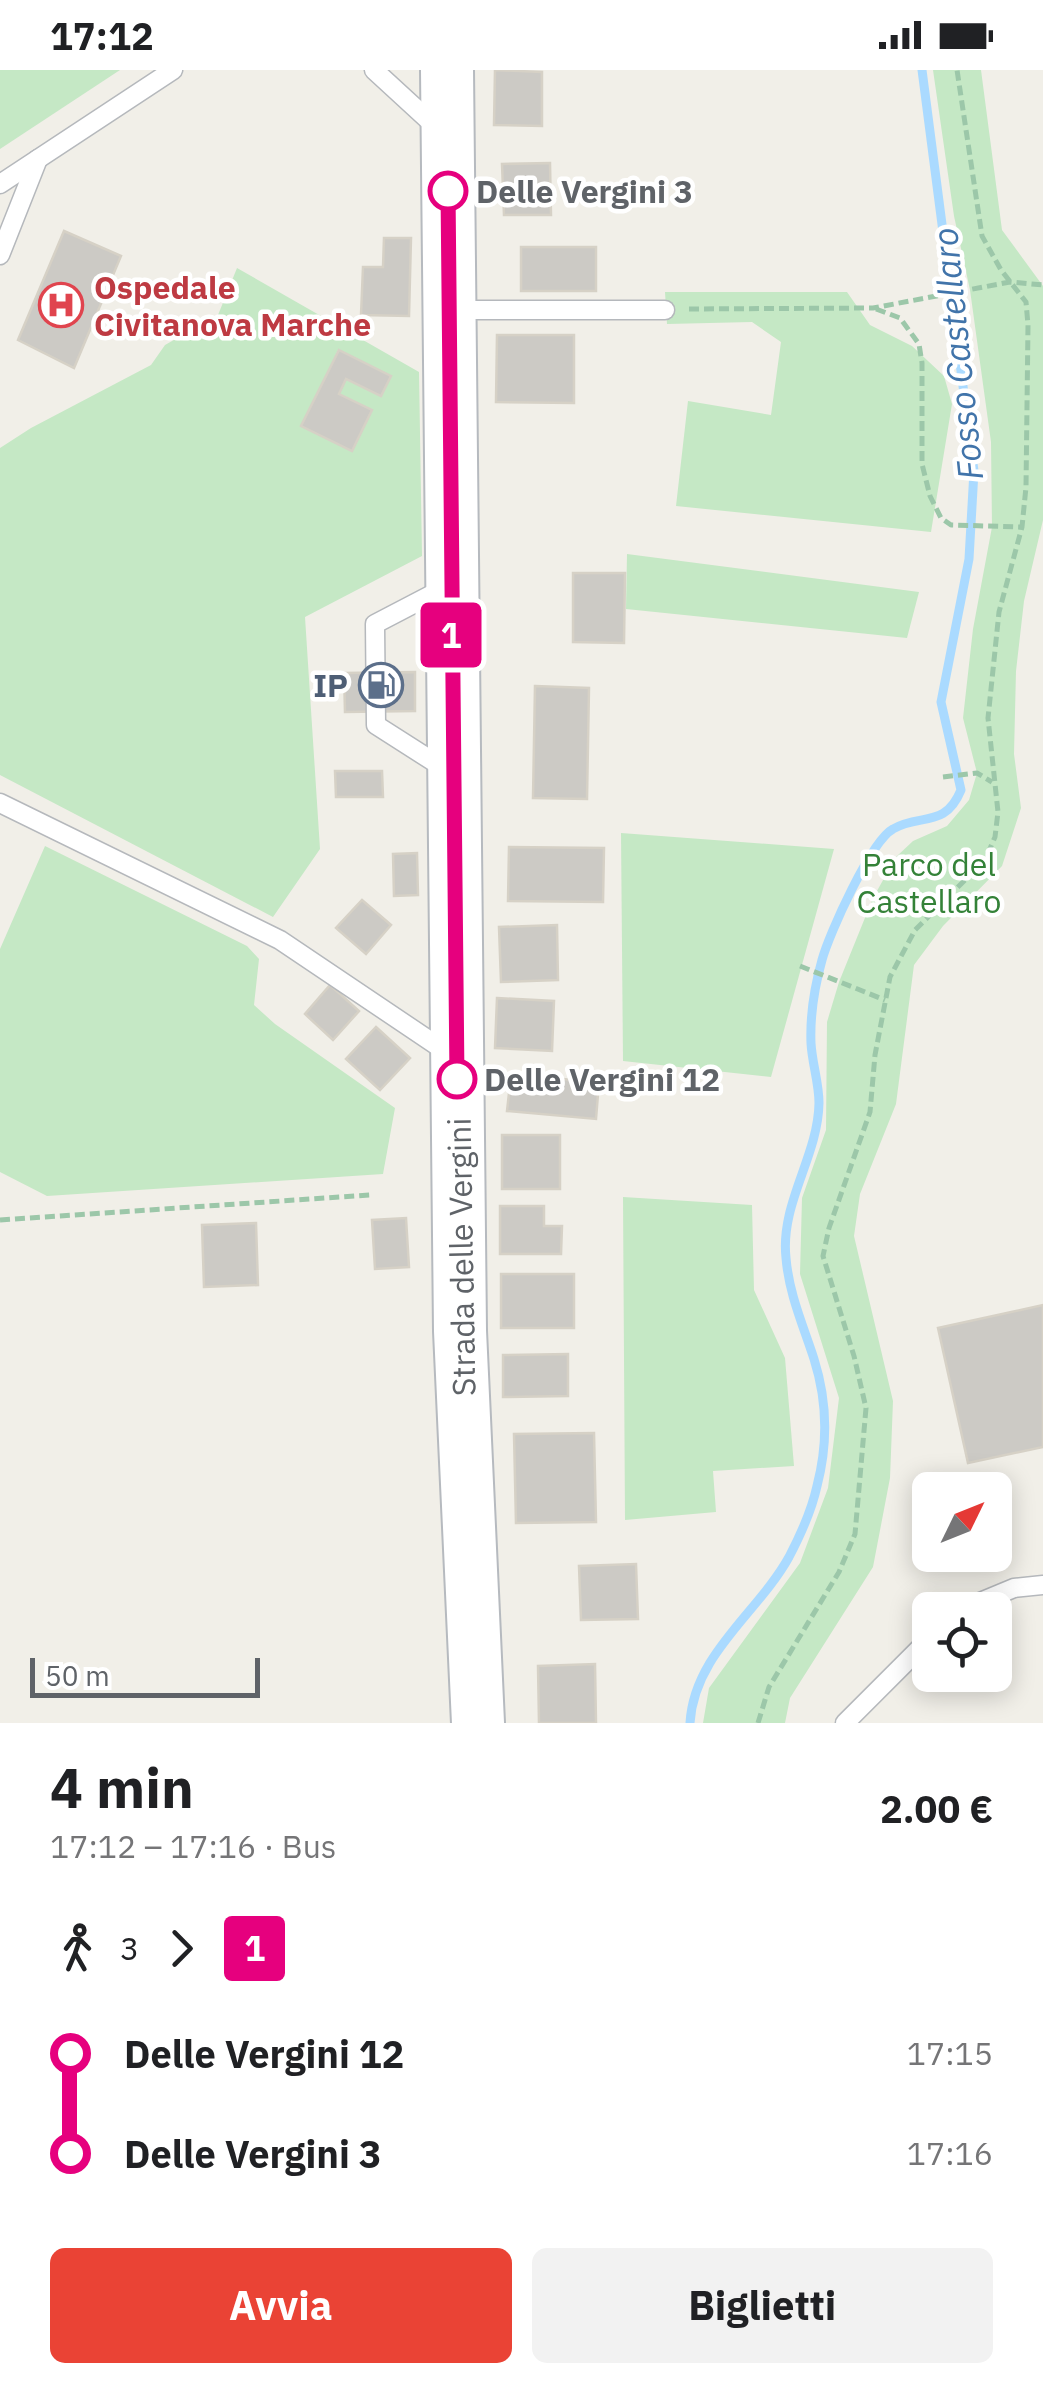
<!DOCTYPE html>
<html lang="it">
<head>
<meta charset="utf-8">
<style>
	body { margin:0; font-family:"IBM Plex Sans",sans-serif; background:#f2f2f2; color:#202124; height:100vh; display:flex; flex-direction:column; font-size:38px; white-space:nowrap }
	* { box-sizing:border-box; margin:0 }
	p { font-size:32px; color:#757577 }
	.icon { flex:none; width:55px; height:55px; fill:none; stroke:currentColor; stroke-width:2; stroke-linecap:round; stroke-linejoin:round }
	.map { position:relative; height:1653px; overflow:hidden }
	.side { display:flex; flex-direction:column; background:#fff; flex:1 }
	.side>* { flex:none }
	.badge { padding:0 20px; border-radius:8px; font-size:35px; line-height:65px }
	.needle { width:65px; rotate:47deg }
	.tools { position:absolute; left:912px; top:1402px; display:grid; gap:20px }
	.tools a { display:grid; place-items:center; width:100px; height:100px; border-radius:15px; background:#fff; box-shadow:0 5px 25px #0003; font-size:50px }
	.scale { position:absolute; left:30px; bottom:25px; width:230px; box-sizing:border-box; padding-left:10px; border:5px solid #5f6368; border-top:0; font-size:28px; line-height:35px; white-space:nowrap; color:#5f6368; -webkit-text-stroke:8px #fff; paint-order:stroke }
	.map>.badge { position:absolute; translate:-50% -50%; box-shadow:0 0 0 5px #fff }
	.legs { display:flex; align-items:center; gap:15px; height:110px; padding:0 50px; font-size:32px }
	.legs p { margin-inline-start:auto }
	.overview { display:flex; align-items:center; justify-content:space-between; height:170px; padding:0 50px }
	h1 { font-size:55px; font-weight:700; line-height:75px }
	.cta { display:flex; gap:20px; margin-top:auto; padding:20px 50px }
	.cta a { flex:1; height:115px; border-radius:15px; background:#ea4335; color:#fff; font-size:40px; font-weight:700; line-height:115px; text-align:center }
	.cta a+a { background:#f2f2f2; color:#202124 }
	ul { padding:0 50px; list-style:none }
	li { display:flex; align-items:center; gap:35px; height:100px; font-size:38px }
	li i { display:grid; place-items:center; width:15px; height:100%; margin:0 12px; background:currentColor }
	li i::after { content:''; width:25px; height:25px; margin:-12px; border:8px solid; border-radius:50%; background:#fff }
	li p { margin-inline-start:auto }
	li:first-child i { background:linear-gradient(#0000 50%,currentColor 0) }
	li:last-child i { background:linear-gradient(currentColor 50%,#0000 0) }
	.status { display:flex; justify-content:space-between; align-items:center; height:70px; padding:0 50px; background:#fff; direction:ltr }
	.status svg { height:28px; fill:currentColor }
	.map>svg:first-child { display:block }
	.green { fill:#c5e8c5; fill-rule:evenodd }
	.lines { fill:none; stroke-linecap:round; stroke-linejoin:round }
	.stream { stroke:#aadaff; stroke-width:9 }
	.building { fill:#cccac5; stroke:#d6d1c6; stroke-width:2.5 }
	.service-casing { stroke:#b5b8bc; stroke-width:21 }
	.secondary-casing { stroke:#b6babf; stroke-width:56 }
	.path { stroke:#9cc7a9; stroke-width:5; stroke-dasharray:10 5; stroke-linecap:butt }
	.service { stroke:#fff; stroke-width:18 }
	.secondary { stroke:#fff; stroke-width:52 }
	.line-1-casing { stroke:#fff; stroke-width:22 }
	.line-1 { stroke:#e6007e; stroke-width:15 }
	.stop-1-dot { fill:#fff; stroke:#e6007e; stroke-width:5 }
	.labels { text-anchor:middle; dominant-baseline:central; stroke-width:9; stroke-linejoin:round; paint-order:stroke }
	.stop-label { font-size:32px; font-weight:bold; fill:#5f6368; stroke:#fff; text-anchor:start }
	.health-label { font-size:32px; font-weight:bold; fill:#be3a42; stroke:#fff; text-anchor:start }
	.service-label { font-size:32px; font-weight:bold; fill:#4e5e75; stroke:#fff; text-anchor:end }
	.park-label { font-size:32px; fill:#348238; stroke:#fff }
	.street-label { font-size:32px; fill:#5f6368; stroke:#fff }
	.water-label { font-size:35px; font-style:italic; fill:#4174aa; stroke:#fff }
</style>
</head>
<body>
<div class="status"><b>17:12</b><svg viewBox="0 0 49 12"><path d="M0 12V9h3v3zM5 12V6h3v6zM10 12V3h3v9zM15 12V0h3v12zM26 1h20v11H26zM47 4h2v5h-2z"/></svg></div>
<div class="map">
<svg width="1043" height="1653" viewBox="0 0 1043 1653">
	<rect width="100%" height="100%" fill="#f1efe8"/>
	<g class="green">
		<polygon points="0,0 120,0 0,79"/>
		<polygon points="933,0 981,0 1002,160 1043,216 1043,450 1024,531 1016,601 1014,684 1021,738 1002,796 943,856 914,895 896,1034 860,1124 854,1166 893,1331 890,1408 873,1497 790,1628 785,1653 703,1653 709,1618 800,1493 828,1418 839,1328 800,1204 802,1128 826,1060 827,952 839,912 873,828 896,787 913,771 947,756 969,730 977,703 963,648 973,559 992,457 991,372 970,220 954,146"/>
		<path d="M237,198L419,302L422,486L305,547L320,779L273,847L0,705V378L31,358L151,295L165,275L218,245ZM338,280L391,306L381,326L346,309L339,324L372,341L352,381L302,356Z"/>
		<polygon points="665,222 847,222 870,255 912,276 944,306 952,334 931,462 676,436 688,331 771,345 781,272 752,252 667,254"/>
		<polygon points="627,484 919,522 907,568 626,539"/>
		<polygon points="621,763 834,779 771,1007 623,991"/>
		<polygon points="45,776 247,876 259,889 254,935 275,954 395,1038 383,1104 47,1126 0,1102 0,879"/>
		<polygon points="623,1127 752,1135 754,1220 785,1288 794,1396 713,1401 716,1442 625,1450"/>
	</g>
	<g class="lines">
		<path class="stream" d="M690,1653C694,1584 758,1543 789,1487C800,1466 812,1439 817,1416C828,1374 827,1330 814,1289C803,1255 789,1224 786,1188C780,1133 818,1087 819,1033C819,1013 812,993 811,973C810,947 815,915 822,890C829,864 871,771 893,759C920,743 945,759 961,720L941,632L969,489L974,401L922,0"/>
	</g>
	<g class="building">
		<polygon points="495,0 542,2 542,56 494,55"/>
		<polygon points="550,93 551,145 504,145 502,94"/>
		<polygon points="64,161 121,186 74,298 18,270"/>
		<polygon points="384,168 411,168 409,246 361,245 363,197 383,197"/>
		<rect x="521" y="177" width="75" height="44"/>
		<polygon points="497,265 574,265 574,333 496,332"/>
		<polygon points="339,280 391,306 381,326 346,309 339,324 372,340 352,381 301,356"/>
		<polygon points="573,503 625,503 624,573 573,572"/>
		<polygon points="415,602 415,641 345,642 344,603"/>
		<polygon points="535,616 589,618 587,729 533,728"/>
		<polygon points="335,701 382,701 383,727 336,727"/>
		<polygon points="509,777 604,778 603,832 508,831"/>
		<polygon points="417,783 418,825 394,826 393,784"/>
		<polygon points="362,830 391,855 366,884 336,858"/>
		<polygon points="557,855 558,910 501,912 499,857"/>
		<polygon points="330,915 359,941 333,970 305,944"/>
		<polygon points="497,928 554,931 552,981 495,978"/>
		<polygon points="376,957 410,988 380,1020 346,989"/>
		<polygon points="511,1005 599,1012 596,1049 507,1041"/>
		<rect x="502" y="1065" width="58" height="54"/>
		<polygon points="500,1136 544,1136 544,1156 562,1156 561,1184 500,1184"/>
		<polygon points="406,1148 409,1197 375,1199 372,1150"/>
		<polygon points="256,1153 258,1215 204,1217 202,1155"/>
		<rect x="501" y="1204" width="73" height="54"/>
		<polygon points="1043,1235 1043,1377 968,1393 938,1258"/>
		<polygon points="568,1284 568,1326 503,1327 503,1285"/>
		<polygon points="594,1363 596,1452 516,1453 514,1364"/>
		<polygon points="636,1494 638,1549 581,1550 579,1496"/>
		<polygon points="595,1594 596,1653 539,1653 538,1596"/>
	</g>
	<g class="lines">
		<defs>
			<g id="service">
				<polyline points="374,0 436,57"/>
				<polyline points="0,114 173,0"/>
				<polyline points="0,185 38,89"/>
				<polyline points="455,240 665,240"/>
				<polyline points="445,699 376,655 375,554 446,517"/>
				<polyline points="0,733 280,870 448,983"/>
				<polyline points="961,1540 1014,1518 1043,1515"/>
				<polyline points="845,1653 930,1568"/>
			</g>
			<polyline id="secondary" points="447,0 460,1261 478,1653"/>
		</defs>
		<use href="#service" class="service-casing"/>
		<use href="#secondary" class="secondary-casing"/>
		<g class="path">
			<polyline points="689,239 873,238 1010,212 1043,215"/>
			<polyline points="876,239 900,248 919,274 922,293 922,394 930,426 941,448 951,455 1022,457"/>
			<polyline points="943,707 977,703 992,712"/>
			<polyline points="800,896 885,930"/>
			<polyline points="0,1150 370,1125"/>
			<polyline points="758,1653 769,1617 839,1502 855,1464 866,1338 854,1286 823,1186 829,1158 870,1042 875,985 890,907 915,860 985,790 995,767 998,742 988,648 999,542 1022,457 1026,417 1028,255 1026,232 1001,200 982,166 957,0"/>
		</g>
		<use href="#service" class="service"/>
		<use href="#secondary" class="secondary"/>
	</g>
	<g class="lines">
		<defs>
			<polyline id="line-1" points="448,121 457,1009"/>
		</defs>
		<use href="#line-1" class="line-1-casing"/>
		<use href="#line-1" class="line-1"/>
	</g>
	<defs>
		<symbol id="hospital-ring" viewBox="-11 -11 22 22"><circle r="9.5" fill="#fff" stroke="#e0444e" stroke-width="1.5"/><path d="M-5-5h3v3.5h4V-5h3V5h-3V1.5h-4V5h-3Z" fill="#e0444e"/></symbol>
		<symbol id="fuel-ring" viewBox="-11 -11 22 22"><circle r="9.5" fill="#fff" stroke="#5c6f8a" stroke-width="1.5"/><path d="M-5.5-6h7V0h2V4h1.3V-2.5L3-4.5l.8-.8L6-3V5H2.5V1h-1V6h-7ZM-4.2-4.7v3.2H.2V-4.7Z" fill="#5c6f8a"/></symbol>
	</defs>
	<g fill-rule="evenodd">
		<use href="#hospital-ring" x="36" y="210" width="50" height="50"/>
		<use href="#fuel-ring" x="356" y="590" width="50" height="50"/>
	</g>
	<g class="stop-1-dot">
		<circle cx="448" cy="121" r="18"/>
		<circle cx="457" cy="1009" r="18"/>
	</g>
	<g class="labels">
		<g class="stop-label">
			<text x="476" y="121">Delle Vergini 3</text>
			<text x="484" y="1009">Delle Vergini 12</text>
		</g>
		<g class="health-label">
			<text x="94" y="217">Ospedale<tspan x="94" dy="37">Civitanova Marche</tspan></text>
		</g>
		<g class="service-label">
			<text x="348" y="615">IP</text>
		</g>
		<g class="park-label">
			<text x="929" y="794">Parco del<tspan x="929" dy="37">Castellaro</tspan></text>
		</g>
		<g class="street-label">
			<text transform="translate(461 1187) rotate(-91)">Strada delle Vergini</text>
		</g>
		<g class="water-label">
			<text transform="translate(957 284) rotate(-96)">Fosso Castellaro</text>
		</g>
	</g>
</svg>
<div class="tools">
<a><svg class="needle" viewBox="-14 -14 28 28"><path d="M0-13l5 13h-10z" fill="#e53935"/><path d="M0 13l5-13h-10z" fill="#757577"/></svg></a>
<a><svg class="icon" aria-label="locate" viewBox="0 0 24 24"><circle cx="12" cy="12" r="6"/><path d="M12 2v4M12 18v4M2 12h4M18 12h4"/></svg></a>
</div>
<div class="scale">50 m</div>
<b class="badge" style="left:451px;top:565px;background:#e6007e;color:#fff">1</b>
</div>
<section class="side">
<div class="overview"><div><h1>4 min</h1><p>17:12 – 17:16 · Bus</p></div><b>2.00 €</b></div>
<div class="legs"><svg class="icon" aria-label="walk" viewBox="0 0 24 24"><circle cx="13" cy="4" r="2"/><path d="M13 8l-2 6 4 7M11 14l-3 7M7 12l3-4h3l4 4"/></svg>3<svg class="icon" aria-label="forward" viewBox="0 0 24 24"><path d="M9 5l7 7-7 7"/></svg><b class="badge" style="background:#e6007e;color:#fff">1</b></div>
<ul>
<li><i style="color:#e6007e"></i><b>Delle Vergini 12</b><p>17:15</p></li>
<li><i style="color:#e6007e"></i><b>Delle Vergini 3</b><p>17:16</p></li>
</ul>
<div class="cta"><a>Avvia</a><a>Biglietti</a></div>
</section>
</body>
</html>
